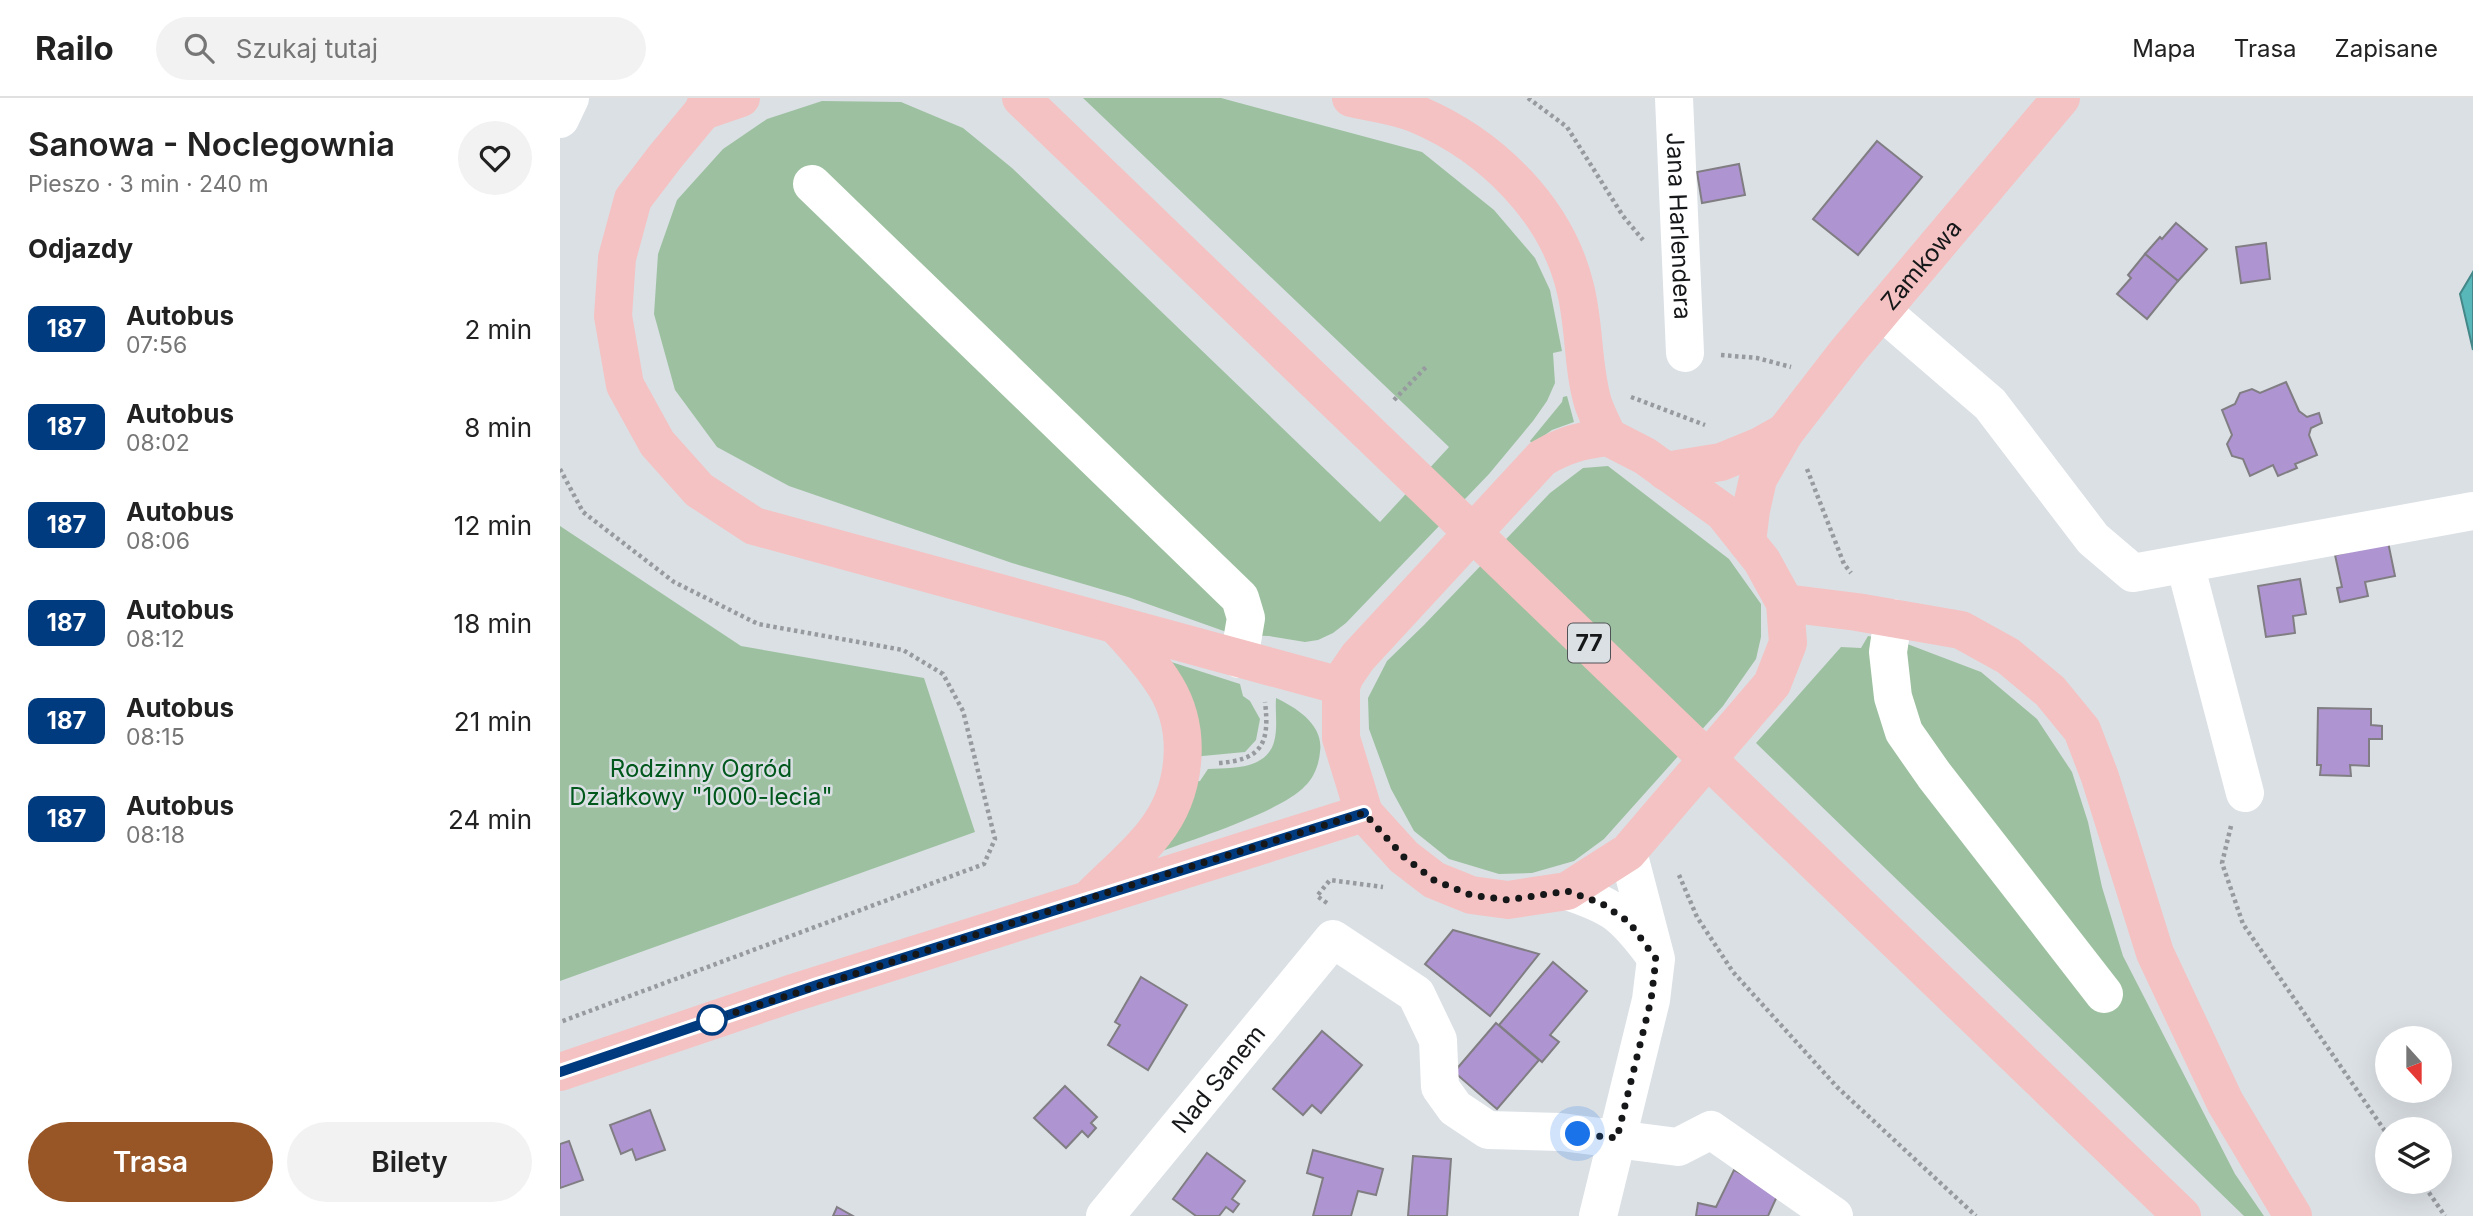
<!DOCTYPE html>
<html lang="pl">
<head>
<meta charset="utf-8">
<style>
	body { margin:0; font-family:Inter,sans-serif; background:#f2f2f2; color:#222; height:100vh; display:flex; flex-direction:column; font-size:26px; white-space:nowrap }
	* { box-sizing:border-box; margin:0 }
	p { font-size:23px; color:#767676 }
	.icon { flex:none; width:38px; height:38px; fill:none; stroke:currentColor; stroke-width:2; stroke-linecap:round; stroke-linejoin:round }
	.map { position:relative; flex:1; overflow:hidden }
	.drawer { display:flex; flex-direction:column; background:#fff; width:560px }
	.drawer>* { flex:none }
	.badge { padding:0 14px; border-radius:10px; font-size:24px; line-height:46px }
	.needle { width:46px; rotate:159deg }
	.fabs { position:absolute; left:1815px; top:928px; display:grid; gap:14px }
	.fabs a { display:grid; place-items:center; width:77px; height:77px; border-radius:50%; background:#fff; box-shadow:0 7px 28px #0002; font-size:35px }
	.you { position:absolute; width:35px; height:35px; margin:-18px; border:5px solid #fff; border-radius:50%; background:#1a73e8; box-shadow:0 0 0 10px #1a73e833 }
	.map>.badge { position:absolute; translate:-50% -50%; box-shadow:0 0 0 4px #fff }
	h2 { padding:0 28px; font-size:26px; line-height:63px }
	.round { display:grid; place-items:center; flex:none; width:74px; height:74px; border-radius:37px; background:#f2f2f2 }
	.summary { display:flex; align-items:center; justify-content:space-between; height:119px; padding:0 28px }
	h1 { font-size:33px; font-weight:600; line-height:52px }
	.button { display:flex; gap:14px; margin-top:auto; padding:14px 28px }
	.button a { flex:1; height:80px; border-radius:42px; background:#985525; color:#fff; font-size:28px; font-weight:600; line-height:80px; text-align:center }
	.button a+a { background:#f2f2f2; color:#222 }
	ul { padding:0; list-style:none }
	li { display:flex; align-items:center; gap:21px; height:98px; padding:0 28px }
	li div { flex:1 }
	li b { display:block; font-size:26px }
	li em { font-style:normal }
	li .badge { min-width:77px; font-weight:700; text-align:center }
	header { display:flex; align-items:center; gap:42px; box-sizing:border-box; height:98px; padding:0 35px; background:#fff; border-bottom:2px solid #e0e0e0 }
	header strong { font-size:33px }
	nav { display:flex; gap:38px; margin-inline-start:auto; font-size:24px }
	.search { width:490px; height:63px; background:#f2f2f2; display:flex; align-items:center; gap:18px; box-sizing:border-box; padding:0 24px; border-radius:38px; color:#767676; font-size:26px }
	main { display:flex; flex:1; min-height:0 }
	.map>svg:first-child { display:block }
	.green { fill:#9dc1a0 }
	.water { fill:#58b7b8; stroke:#448788; stroke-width:2 }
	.building { fill:#ae94d0; stroke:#807e83; stroke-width:2 }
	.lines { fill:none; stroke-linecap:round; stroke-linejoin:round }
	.path { stroke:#979b9f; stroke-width:4.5; stroke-dasharray:3.5 3.5; stroke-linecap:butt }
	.minor { stroke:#fff; stroke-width:38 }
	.major { stroke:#f4c2c2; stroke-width:38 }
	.line-casing { stroke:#fff; stroke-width:16 }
	.line { stroke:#003b80; stroke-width:10 }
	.walk { stroke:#151719; stroke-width:7; stroke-dasharray:0 12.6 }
	.stop-dot { fill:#fff; stroke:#003b80; stroke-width:3.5 }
	.labels { text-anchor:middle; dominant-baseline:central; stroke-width:5; stroke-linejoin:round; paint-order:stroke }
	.shield { fill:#dbe0e5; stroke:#505356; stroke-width:2 }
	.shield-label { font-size:23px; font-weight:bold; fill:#151719 }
	.street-label { font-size:24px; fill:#151719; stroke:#dbe0e5 }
	.park-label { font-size:24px; fill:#00581c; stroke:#dbe0e5 }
</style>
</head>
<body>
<header>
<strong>Railo</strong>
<div class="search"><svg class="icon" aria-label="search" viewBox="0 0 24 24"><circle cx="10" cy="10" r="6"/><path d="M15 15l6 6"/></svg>Szukaj tutaj</div>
<nav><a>Mapa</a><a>Trasa</a><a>Zapisane</a></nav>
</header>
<main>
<section class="drawer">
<div class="summary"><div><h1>Sanowa - Noclegownia</h1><p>Pieszo · 3 min · 240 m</p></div><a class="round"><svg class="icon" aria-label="heart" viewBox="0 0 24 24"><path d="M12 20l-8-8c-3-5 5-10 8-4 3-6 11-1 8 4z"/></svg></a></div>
<h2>Odjazdy</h2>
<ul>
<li><span class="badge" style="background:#003b80;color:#fff">187</span><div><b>Autobus</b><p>07:56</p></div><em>2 min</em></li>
<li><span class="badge" style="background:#003b80;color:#fff">187</span><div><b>Autobus</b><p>08:02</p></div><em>8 min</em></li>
<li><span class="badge" style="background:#003b80;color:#fff">187</span><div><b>Autobus</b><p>08:06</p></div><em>12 min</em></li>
<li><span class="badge" style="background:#003b80;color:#fff">187</span><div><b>Autobus</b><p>08:12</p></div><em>18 min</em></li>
<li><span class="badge" style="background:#003b80;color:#fff">187</span><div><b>Autobus</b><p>08:15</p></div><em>21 min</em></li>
<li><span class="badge" style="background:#003b80;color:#fff">187</span><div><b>Autobus</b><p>08:18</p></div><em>24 min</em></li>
</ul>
<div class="button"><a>Trasa</a><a>Bilety</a></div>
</section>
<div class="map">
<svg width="1913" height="1118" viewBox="0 0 1913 1118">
	<rect width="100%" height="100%" fill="#dbe0e5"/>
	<g class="green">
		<polygon points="523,0 661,0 862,54 934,112 975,160 990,192 1002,253 993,255 995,285 987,303 973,323 929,376 786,525 773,535 758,542 745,544 709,538 675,537 568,499 452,465 229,388 157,349 115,292 94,216 98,156 117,102 163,51 207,21 262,3 341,4 403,30 452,70 820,424 889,349"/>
		<polygon points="1007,298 1014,324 992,332 972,346 970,343 1002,304 1003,299"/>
		<polygon points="1048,368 1169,461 1201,506 1201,539 1196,561 1163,608 1044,741 1014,763 972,775 939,776 889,761 854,733 831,691 809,631 808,600 827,563 864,527 990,395 1023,370"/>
		<polygon points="0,428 181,548 364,580 415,734 0,883"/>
		<polygon points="1308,538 1342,544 1421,574 1477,621 1512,674 1528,724 1542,789 1563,858 1675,1076 1704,1118 1684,1118 1196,645 1281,549 1301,550"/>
		<polygon points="602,561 680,586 683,598 690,603 700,621 696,642 685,654 632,659"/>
		<path d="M716,600C737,610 764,627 760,654C759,666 754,680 745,688C721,714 633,741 597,755L632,684L640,683L648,671C671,670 706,672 714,644C718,631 715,613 716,600Z"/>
	</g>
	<polygon class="water" points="1913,174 1913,252 1900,196"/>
	<g class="building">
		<polygon points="1317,43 1362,79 1298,157 1253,121"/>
		<polygon points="1179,66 1185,97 1142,105 1137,74"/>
		<polygon points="1616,125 1647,151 1618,183 1585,156 1600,139 1602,141"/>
		<polygon points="1706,145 1710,181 1681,185 1676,149"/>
		<polygon points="1585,156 1618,183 1587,221 1557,196 1571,180 1568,177"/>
		<polygon points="1726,284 1739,313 1747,319 1759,315 1762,325 1751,330 1749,337 1757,357 1735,366 1737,370 1718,378 1713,367 1690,378 1683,361 1672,358 1667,346 1672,337 1662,312 1675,306 1680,295 1692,291 1700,295"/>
		<polygon points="1828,444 1835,478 1805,484 1808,498 1780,504 1777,490 1782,489 1775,457"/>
		<polygon points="1740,481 1746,516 1733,518 1735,535 1706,539 1698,488"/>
		<polygon points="1758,610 1811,611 1811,627 1822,628 1822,641 1809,641 1809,668 1790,667 1791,678 1760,677 1761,667 1757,667"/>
		<polygon points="893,832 979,856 930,918 865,866"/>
		<polygon points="993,864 1027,893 990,937 999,944 982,964 939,927"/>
		<polygon points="581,879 627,907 588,972 548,947 560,927 555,924"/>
		<polygon points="936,925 979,962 937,1011 894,974"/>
		<polygon points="762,933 802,967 761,1015 752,1007 743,1017 713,991"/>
		<polygon points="505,988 537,1019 531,1025 536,1030 528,1039 522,1033 506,1050 474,1020"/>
		<polygon points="90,1012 105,1052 76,1062 72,1051 61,1056 50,1027"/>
		<polygon points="9,1043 23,1082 0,1090 0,1046"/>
		<polygon points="753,1052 823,1071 816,1097 798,1093 791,1118 753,1118 763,1080 747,1075"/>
		<polygon points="647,1055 685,1083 672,1101 679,1106 673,1114 666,1109 659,1118 636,1118 613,1101"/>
		<polygon points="853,1058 891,1061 887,1118 848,1118"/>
		<polygon points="1174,1072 1219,1094 1208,1118 1136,1118 1138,1105 1156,1109"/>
		<polygon points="277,1109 293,1118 273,1118"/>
	</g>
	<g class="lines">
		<g class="path">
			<polyline points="968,0 1007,29 1063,118 1083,142"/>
			<polyline points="1161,257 1197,260 1231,269"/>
			<polyline points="1071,299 1145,327"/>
			<polyline points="834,302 867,268"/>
			<polyline points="0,371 23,414 114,484 198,526 343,552 383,576 403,613 435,741 424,766 0,924"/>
			<polyline points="1247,371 1284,466 1291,475"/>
			<path d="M659,665C702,662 710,645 705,604"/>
			<polyline points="1671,728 1662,765 1683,826 1827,1036"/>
			<polyline points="1119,777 1137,819 1173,874 1277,989 1416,1118"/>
			<polyline points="767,805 757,798 770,782 823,789"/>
			<polyline points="1861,1083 1885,1118"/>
		</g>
		<g class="minor">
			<path id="s1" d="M1114,0L1125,255"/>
			<polyline points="0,21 10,0"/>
			<polyline points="252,86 680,500 686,520 679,561"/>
			<polyline points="1322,213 1430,306 1533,441 1573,475 1913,413"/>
			<polyline points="1625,466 1685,695"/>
			<polyline points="1333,520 1328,554 1333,599 1344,634 1374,677 1544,896"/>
			<path d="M1007,793C1052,808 1062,815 1091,853"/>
			<path id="s2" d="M545,1118L773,841L856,896L878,942L880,989L895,1010L928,1032L1001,1034L1118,1049L1151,1032L1274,1118"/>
			<polyline points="1038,1118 1091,902 1096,861 1068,754"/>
		</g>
		<g class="major">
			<polyline points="148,0 143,13 105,59 73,101 57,160 53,218 65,287 97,345 139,392 194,428 781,588"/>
			<polyline points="461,0 1622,1118"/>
			<path d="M791,0C813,5 838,8 859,17C931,48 996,111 1015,189C1025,227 1022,268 1033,305C1037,317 1043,328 1048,339"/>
			<polyline points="143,13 181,0"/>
			<path d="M1048,339L1085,358L1163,414L1202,463L1225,505L1228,545L1212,586L1068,754L1007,793L948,802L911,797L874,782L844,759L804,715L781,640V588L785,578L798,559L982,360C1006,346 1020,343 1048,339Z"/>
			<polyline points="1105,373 1161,364 1200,348 1225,334"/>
			<path id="s3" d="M1187,444L1191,412L1198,381L1225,334L1287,254L1501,0"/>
			<polyline points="1225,505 1297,514 1401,532 1448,558 1490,593 1522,632 1540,679 1595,855 1665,1004 1733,1118"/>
			<path d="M534,796C554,776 577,757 594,735C626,695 633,634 606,589C592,566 574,547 556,527"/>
			<polyline points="0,974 233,895 804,715"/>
		</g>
	</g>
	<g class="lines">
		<defs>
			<polyline id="line" points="0,974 257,887 804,715"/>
		</defs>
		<use href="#line" class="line-casing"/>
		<use href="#line" class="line"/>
		<polyline class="walk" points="152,922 530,800 804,715 844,759 874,782 911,797 948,802 1007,793 1041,805 1069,824 1096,861 1091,902 1057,1040 1018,1036"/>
	</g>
	<circle class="stop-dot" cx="152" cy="922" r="14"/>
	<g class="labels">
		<rect class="shield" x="1008" y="525.5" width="42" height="39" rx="5"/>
		<g class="shield-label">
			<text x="1029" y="545">77</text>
		</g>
		<g class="street-label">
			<text stroke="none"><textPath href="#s1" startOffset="128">Jana Harlendera</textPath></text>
			<text stroke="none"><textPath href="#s3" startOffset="334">Zamkowa</textPath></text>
			<text stroke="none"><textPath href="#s2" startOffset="178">Nad Sanem</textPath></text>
		</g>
		<g class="park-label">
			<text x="141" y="670">Rodzinny Ogród<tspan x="141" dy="28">Działkowy "1000-lecia"</tspan></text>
		</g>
	</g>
</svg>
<div class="fabs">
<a><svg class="needle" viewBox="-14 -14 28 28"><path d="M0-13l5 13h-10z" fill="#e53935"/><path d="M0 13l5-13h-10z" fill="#767676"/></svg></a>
<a><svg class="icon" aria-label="layers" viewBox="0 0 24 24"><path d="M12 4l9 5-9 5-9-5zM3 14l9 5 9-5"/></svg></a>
</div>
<div class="you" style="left:1018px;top:1036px"></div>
</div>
</main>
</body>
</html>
